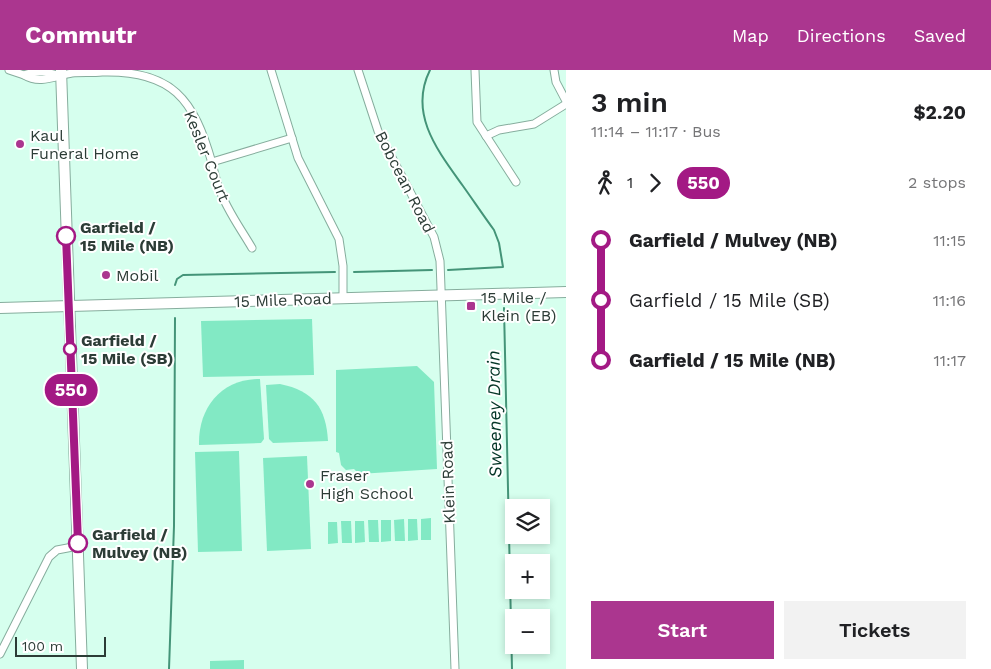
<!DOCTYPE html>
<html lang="en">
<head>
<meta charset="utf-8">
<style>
	body { margin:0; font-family:"Work Sans",sans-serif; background:#f2f2f2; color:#202124; height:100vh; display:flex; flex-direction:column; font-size:19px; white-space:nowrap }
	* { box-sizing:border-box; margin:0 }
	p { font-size:16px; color:#757577 }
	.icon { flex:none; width:28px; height:28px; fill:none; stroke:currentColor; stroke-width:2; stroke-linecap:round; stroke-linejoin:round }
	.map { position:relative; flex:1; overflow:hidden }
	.side { display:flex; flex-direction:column; background:#fff; width:425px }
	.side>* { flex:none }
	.badge { padding:0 10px; border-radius:16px; font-size:18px; line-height:32px }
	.tools { position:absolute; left:505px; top:429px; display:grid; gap:10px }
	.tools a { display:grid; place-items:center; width:45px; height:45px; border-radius:0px; background:#fff; box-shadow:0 2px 8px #0003; font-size:25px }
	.scale { position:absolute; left:15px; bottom:12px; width:91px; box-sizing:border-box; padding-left:5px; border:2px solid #2c3c36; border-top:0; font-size:14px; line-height:18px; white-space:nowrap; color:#2c3c36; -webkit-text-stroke:4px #fff; paint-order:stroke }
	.map>.badge { position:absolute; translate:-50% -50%; box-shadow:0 0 0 2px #fff }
	.legs { display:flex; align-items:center; gap:8px; height:55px; padding:0 25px; font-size:16px }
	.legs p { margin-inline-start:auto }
	.headline { display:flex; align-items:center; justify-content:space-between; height:85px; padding:0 25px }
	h1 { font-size:28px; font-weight:600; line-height:38px }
	.action { display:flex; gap:10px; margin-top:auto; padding:10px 25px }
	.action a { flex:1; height:58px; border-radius:0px; background:#ab368f; color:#fff; font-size:20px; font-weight:600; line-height:58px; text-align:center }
	.action a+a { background:#f2f2f2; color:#202124 }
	ul { padding:0 25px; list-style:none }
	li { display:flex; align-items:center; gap:18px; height:60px; font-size:19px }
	li i { display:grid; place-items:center; width:8px; height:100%; margin:0 6px; background:currentColor }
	li i::after { content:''; width:12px; height:12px; margin:-6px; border:4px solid; border-radius:50%; background:#fff }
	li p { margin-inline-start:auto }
	li:first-child i { background:linear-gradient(#0000 50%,currentColor 0) }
	li:last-child i { background:linear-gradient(currentColor 50%,#0000 0) }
	header { display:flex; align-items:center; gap:30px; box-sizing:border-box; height:70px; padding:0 25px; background:#ab368f; color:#fff }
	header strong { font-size:24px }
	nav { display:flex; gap:28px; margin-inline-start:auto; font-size:18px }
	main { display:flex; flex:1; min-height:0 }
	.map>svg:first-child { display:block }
	.green { fill:#82e9c4 }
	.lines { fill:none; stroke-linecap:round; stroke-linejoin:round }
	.stream { stroke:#449478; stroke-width:2 }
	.street-casing { stroke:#86ad9d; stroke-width:9 }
	.secondary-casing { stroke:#86ad9d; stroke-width:12 }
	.street { stroke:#fff; stroke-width:7 }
	.secondary { stroke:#fff; stroke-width:10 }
	.line-1-casing { stroke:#fff; stroke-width:11 }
	.line-1 { stroke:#a31984; stroke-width:8 }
	.poi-dot { fill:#ab368f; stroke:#fff; stroke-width:2 }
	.stop-1-dot { fill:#fff; stroke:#a31984; stroke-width:2.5 }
	.labels { text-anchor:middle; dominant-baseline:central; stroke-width:4; stroke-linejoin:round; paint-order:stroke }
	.poi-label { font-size:16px; fill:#2c3c36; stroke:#fff; text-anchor:start }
	.street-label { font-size:16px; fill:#2c3c36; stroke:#fff }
	.stop-label { font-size:16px; font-weight:bold; fill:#2c3c36; stroke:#fff; text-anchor:start }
	.water-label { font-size:18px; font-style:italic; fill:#053728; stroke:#fff }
</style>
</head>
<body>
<header>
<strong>Commutr</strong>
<nav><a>Map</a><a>Directions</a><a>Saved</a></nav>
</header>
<main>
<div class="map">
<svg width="566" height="599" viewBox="0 0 566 599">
	<rect width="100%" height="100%" fill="#d6ffee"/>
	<g class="green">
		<polygon points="312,249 314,305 203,307 201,251"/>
		<polygon points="417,296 434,312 437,399 359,404 354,399 346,400 341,395 339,383 336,382 336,300"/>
		<path d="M260,309L264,369L261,373L199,375C198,338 221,309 260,309Z"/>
		<path d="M280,314C314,321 326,338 328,371L273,373L269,369L266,315Z"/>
		<polygon points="239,381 242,481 198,482 195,382"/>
		<polygon points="307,386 311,479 267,481 263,388"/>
		<polygon points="431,448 431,470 421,470 421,449"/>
		<polygon points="404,449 405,471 395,471 394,450"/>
		<polygon points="408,449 417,449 418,470 408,471"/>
		<polygon points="368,450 378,450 379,472 369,472"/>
		<polygon points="381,450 391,450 391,471 381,472"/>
		<polygon points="341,451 351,451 352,473 342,473"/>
		<polygon points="355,451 364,451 365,472 355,473"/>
		<polygon points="328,452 337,452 338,473 328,474"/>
		<polygon points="244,590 244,599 210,599 210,591"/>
	</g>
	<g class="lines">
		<g class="stream">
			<path d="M430,0C408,44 438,81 463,116C473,130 483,145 494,160L499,173L503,197L448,200"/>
			<polyline points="354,202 432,200"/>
			<polyline points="175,215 177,209 183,205 335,202"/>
			<polyline points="504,238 512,599"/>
			<polyline points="169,599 174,456 175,248"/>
		</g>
		<defs>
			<g id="street">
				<polyline points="9,0 24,5"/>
				<polyline points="271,0 298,88 339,169 343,196 343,228"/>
				<polyline points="358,0 378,61 434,167 440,191 455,599"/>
				<polyline points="475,0 477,52 516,112"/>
				<polyline points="554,0 556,12 566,31"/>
				<path d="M61,6C48,2 37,0 24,5C40,15 55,6 72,3C81,2 92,3 102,2C172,0 194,29 212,93C214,101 216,110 219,118C226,139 241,159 252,178"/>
				<polyline points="486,66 499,60 534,54 566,34"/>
				<polyline points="212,92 292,68"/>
				<polyline points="0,584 49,487 57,480 78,476"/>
			</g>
			<g id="secondary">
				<polyline points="61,0 82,599"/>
				<polyline points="0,238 566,222"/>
			</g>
		</defs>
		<use href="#street" class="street-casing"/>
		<use href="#secondary" class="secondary-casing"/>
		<use href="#street" class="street"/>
		<use href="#secondary" class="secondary"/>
	</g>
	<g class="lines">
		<defs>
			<polyline id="line-1" points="66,166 78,473"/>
		</defs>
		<use href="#line-1" class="line-1-casing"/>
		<use href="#line-1" class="line-1"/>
	</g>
	<g class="poi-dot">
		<circle cx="20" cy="74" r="5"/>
		<circle cx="106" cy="205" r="5"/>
		<rect x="466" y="231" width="10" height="10" rx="2.5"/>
		<circle cx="310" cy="414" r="5"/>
	</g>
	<g class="stop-1-dot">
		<circle cx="66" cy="166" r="9"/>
		<circle cx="70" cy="279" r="6"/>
		<circle cx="78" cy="473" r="9"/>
	</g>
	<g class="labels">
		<g class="poi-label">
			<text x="30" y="65">Kaul<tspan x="30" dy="18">Funeral Home</tspan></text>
			<text x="116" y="205">Mobil</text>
			<text x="481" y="227">15 Mile /<tspan x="481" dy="18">Klein (EB)</tspan></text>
			<text x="320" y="405">Fraser<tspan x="320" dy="18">High School</tspan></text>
		</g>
		<g class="street-label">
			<text transform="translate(207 86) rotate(68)">Kesler Court</text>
			<text transform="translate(405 112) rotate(63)">Bobcean Road</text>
			<text transform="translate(283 230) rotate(-2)">15 Mile Road</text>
			<text transform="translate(448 412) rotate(-92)">Klein Road</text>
		</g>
		<g class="stop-label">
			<text x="80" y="157">Garfield /<tspan x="80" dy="18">15 Mile (NB)</tspan></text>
			<text x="81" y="270">Garfield /<tspan x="81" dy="18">15 Mile (SB)</tspan></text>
			<text x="92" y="464">Garfield /<tspan x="92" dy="18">Mulvey (NB)</tspan></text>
		</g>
		<g class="water-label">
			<text transform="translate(494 344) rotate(-91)">Sweeney Drain</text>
		</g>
	</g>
</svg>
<div class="tools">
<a><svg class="icon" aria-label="layers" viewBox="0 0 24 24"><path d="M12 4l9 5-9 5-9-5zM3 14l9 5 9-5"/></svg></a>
<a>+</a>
<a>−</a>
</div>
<div class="scale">100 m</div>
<b class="badge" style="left:71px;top:320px;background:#a31984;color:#fff">550</b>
</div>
<section class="side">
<div class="headline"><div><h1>3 min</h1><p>11:14 – 11:17 · Bus</p></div><b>$2.20</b></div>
<div class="legs"><svg class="icon" aria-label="walk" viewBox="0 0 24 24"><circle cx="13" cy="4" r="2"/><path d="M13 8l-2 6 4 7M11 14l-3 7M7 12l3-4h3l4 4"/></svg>1<svg class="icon" aria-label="forward" viewBox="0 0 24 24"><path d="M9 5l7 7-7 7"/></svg><b class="badge" style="background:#a31984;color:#fff">550</b><p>2 stops</p></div>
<ul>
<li><i style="color:#a31984"></i><b>Garfield / Mulvey (NB)</b><p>11:15</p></li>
<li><i style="color:#a31984"></i><span>Garfield / 15 Mile (SB)</span><p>11:16</p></li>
<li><i style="color:#a31984"></i><b>Garfield / 15 Mile (NB)</b><p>11:17</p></li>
</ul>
<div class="action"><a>Start</a><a>Tickets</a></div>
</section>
</main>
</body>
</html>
